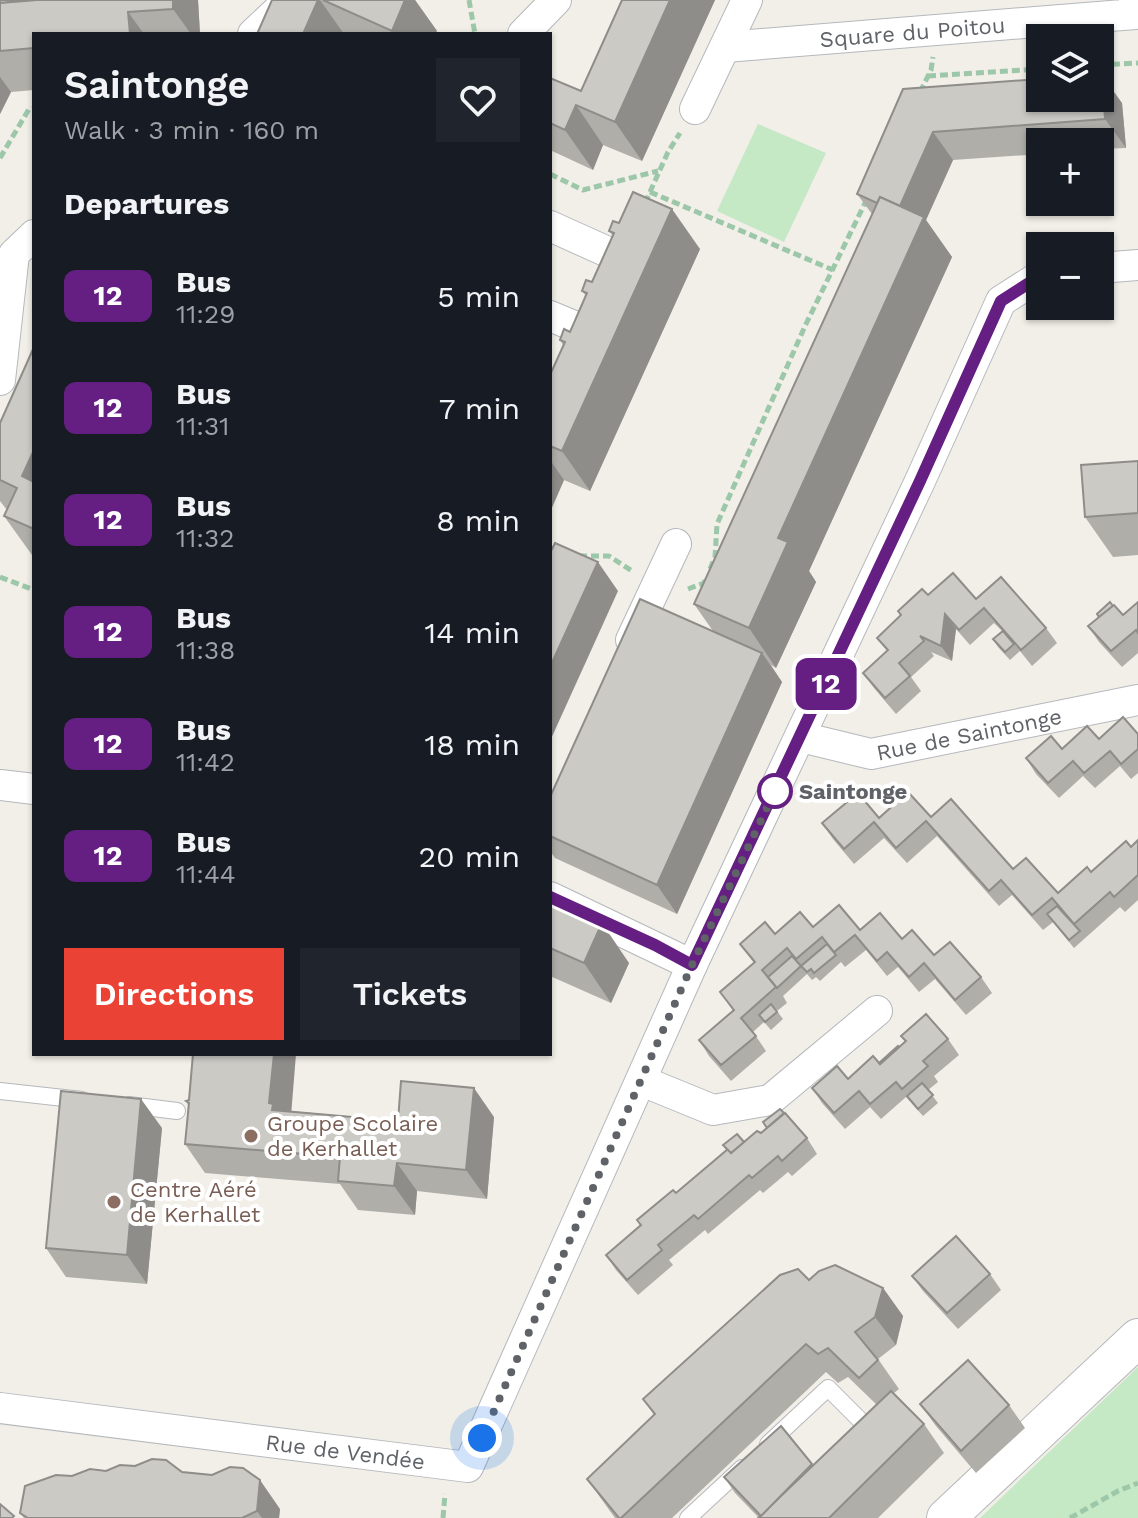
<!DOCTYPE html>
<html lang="en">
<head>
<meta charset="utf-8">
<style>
	body { margin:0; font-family:"Work Sans",sans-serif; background:#20242c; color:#f1f3f6; height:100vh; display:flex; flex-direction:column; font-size:30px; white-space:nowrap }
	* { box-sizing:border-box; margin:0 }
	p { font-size:26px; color:#9ea1a6 }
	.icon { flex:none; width:44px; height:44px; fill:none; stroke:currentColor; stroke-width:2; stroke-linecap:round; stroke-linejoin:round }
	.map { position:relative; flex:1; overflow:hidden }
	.panel { position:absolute; left:32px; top:32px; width:520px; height:1024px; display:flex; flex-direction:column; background:#171b24; border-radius:0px; box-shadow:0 2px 6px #0004 }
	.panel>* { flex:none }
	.badge { padding:0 16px; border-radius:12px; font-size:28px; line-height:52px }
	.fabs { position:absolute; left:1026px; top:24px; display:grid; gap:16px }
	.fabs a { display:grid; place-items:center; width:88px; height:88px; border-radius:0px; background:#171b24; box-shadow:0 2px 6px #0004; font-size:40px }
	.you { position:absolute; width:40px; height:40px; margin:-20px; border:6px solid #fff; border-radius:50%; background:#1a73e8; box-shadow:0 0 0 12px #1a73e833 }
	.map>.badge { position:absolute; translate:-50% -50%; box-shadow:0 0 0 4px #fff }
	h2 { padding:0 32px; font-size:30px; line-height:72px }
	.round { display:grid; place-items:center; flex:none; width:84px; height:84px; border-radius:0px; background:#20242c }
	.headline { display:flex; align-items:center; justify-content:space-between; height:136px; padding:0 32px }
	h1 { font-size:38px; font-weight:600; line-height:60px }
	.cta { display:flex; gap:16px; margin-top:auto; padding:16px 32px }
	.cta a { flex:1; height:92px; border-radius:0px; background:#ea4335; color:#fff; font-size:32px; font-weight:600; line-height:92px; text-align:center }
	.cta a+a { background:#20242c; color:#f1f3f6 }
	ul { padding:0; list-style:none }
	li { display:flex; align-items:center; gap:24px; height:112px; padding:0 32px }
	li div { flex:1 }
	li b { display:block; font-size:30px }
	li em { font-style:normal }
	li .badge { min-width:88px; font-weight:700; text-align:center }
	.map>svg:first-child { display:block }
	.green { fill:#c5e8c5 }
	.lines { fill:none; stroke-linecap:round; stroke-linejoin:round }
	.service-casing { stroke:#b5b8bc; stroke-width:18 }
	.minor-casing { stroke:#b5b8bc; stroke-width:32 }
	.tertiary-casing { stroke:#b5b8bc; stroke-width:40 }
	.path { stroke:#9cc7a9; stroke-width:5; stroke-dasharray:8 4; stroke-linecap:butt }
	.service { stroke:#fff; stroke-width:16 }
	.minor { stroke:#fff; stroke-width:30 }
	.tertiary { stroke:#fff; stroke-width:38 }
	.wall { fill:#afaea9 }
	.shaded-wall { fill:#8f8d8a }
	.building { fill:#cccac5; stroke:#8f8d8a; stroke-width:2 }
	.line-casing { stroke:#fff; stroke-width:18 }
	.line { stroke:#651f82; stroke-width:12 }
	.walk { stroke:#5f6368; stroke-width:8; stroke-dasharray:0 14.4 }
	.stop-dot { fill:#fff; stroke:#651f82; stroke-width:4 }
	.education-dot { fill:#8d6e63; stroke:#fff; stroke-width:3 }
	.labels { text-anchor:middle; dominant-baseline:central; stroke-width:8; stroke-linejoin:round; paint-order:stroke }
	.street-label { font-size:22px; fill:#5f6368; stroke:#fff }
	.stop-label { font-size:22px; font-weight:bold; fill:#5f6368; stroke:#fff; text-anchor:start }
	.education-label { font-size:22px; fill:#785e54; stroke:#fff; text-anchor:start }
</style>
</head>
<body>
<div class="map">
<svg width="1138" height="1518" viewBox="0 0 1138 1518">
	<rect width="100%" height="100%" fill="#f1efe8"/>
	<g class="green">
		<polygon points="758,124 826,153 784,242 717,211"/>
		<polygon points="1138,1367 1138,1518 980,1518"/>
	</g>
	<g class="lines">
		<defs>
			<g id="service">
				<polyline points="0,1091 82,1100"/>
				<polyline points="129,1105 177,1111"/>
				<polyline points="768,1444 828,1388 873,1433 871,1435"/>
				<polyline points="688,1518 742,1468"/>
			</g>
			<g id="minor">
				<polyline points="253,34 289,0"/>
				<polyline points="523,34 556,0"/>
				<path id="s1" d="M725,47L1135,14L1134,0"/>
				<polyline points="695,109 747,0"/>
				<polyline points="550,226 621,258 610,280"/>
				<polyline points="1100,268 1138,265"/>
				<polyline points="550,316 586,331"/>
				<polyline points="0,380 14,254 34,235"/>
				<polyline points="631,640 676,544"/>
				<path id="s2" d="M801,737L871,754L1138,700"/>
				<polyline points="0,785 34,789"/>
				<polyline points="550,897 692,965"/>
				<polyline points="642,1081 713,1110 770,1100 877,1011"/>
				<path id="s3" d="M0,1408L468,1467L692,965L920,481L1001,301L1040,276"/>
			</g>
			<polyline id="tertiary" points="946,1518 1138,1338"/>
		</defs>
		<use href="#service" class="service-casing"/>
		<use href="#minor" class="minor-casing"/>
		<use href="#tertiary" class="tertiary-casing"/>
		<g class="path">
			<polyline points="469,0 475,34"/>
			<polyline points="1100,65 1138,63"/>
			<polyline points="928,76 1040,69"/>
			<polyline points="920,92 931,70 933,57"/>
			<polyline points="0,158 29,109 34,108"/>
			<polyline points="550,174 583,190 658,171"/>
			<polyline points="650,192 833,270"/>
			<polyline points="645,203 668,152 680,133"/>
			<polyline points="579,556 609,556 632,571"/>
			<polyline points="710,569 715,557 717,524 806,324 866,201"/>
			<polyline points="0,577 34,590"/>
			<polyline points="688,589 704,583 706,578"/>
			<polyline points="443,1518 445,1494"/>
			<polyline points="1070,1518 1118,1491 1138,1483"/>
		</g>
		<use href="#service" class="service"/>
		<use href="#minor" class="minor"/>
		<use href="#tertiary" class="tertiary"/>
	</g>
	<g class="wall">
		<polygon points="0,0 198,0 200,34 34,34 34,90 11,92 0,114"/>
		<polygon points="272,0 415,0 437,31 435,34 257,34"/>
		<polygon points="622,0 715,0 642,161 603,145 593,170 550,150 550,78 581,91"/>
		<polygon points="903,89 1122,103 1126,148 1100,149 1100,142 1040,142 1040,154 953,160 926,220 952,257 809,571 816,582 776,668 771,665 782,682 677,914 555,858 550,851 550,797 713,631 694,604 872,214 857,194"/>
		<polygon points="609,231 700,249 590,491 564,480 550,512 550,375 563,345 560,340 570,332 586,296 582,291 592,282 613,236"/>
		<polygon points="34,347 34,556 32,555 4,516 7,510 0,501 0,423"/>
		<polygon points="1138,461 1138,555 1113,557 1085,517"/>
		<polygon points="928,595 976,599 1046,628 1057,643 1032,666 1020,651 1010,660 998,647 993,639 1002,631 994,623 970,645 956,629 952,661 931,652 934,656 911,677 921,691 896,714 874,688 863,673 887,651 877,638"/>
		<polygon points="1138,602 1138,653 1122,667 1099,642 1088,626 1123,615"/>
		<polygon points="1138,734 1138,773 1131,779 1120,766 1095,788 1083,776 1059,798 1036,774 1026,758 1099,739"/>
		<polygon points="931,817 1013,869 1058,893 1131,847 1138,840 1138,900 1125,912 1120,907 1074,948 1053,922 1043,930 1012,895 999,906 937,836 907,863 884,838 854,864 833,839 822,823 879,818"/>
		<polygon points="550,896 575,911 629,963 611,1003 550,976"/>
		<polygon points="813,927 860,930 902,939 981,977 992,993 966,1015 935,979 919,992 898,967 887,976 866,950 845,967 841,962 820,981 816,977 812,980 807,974 783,996 787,1003 777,1011 783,1019 771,1030 764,1022 753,1032 766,1051 731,1081 709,1056 699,1040 733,1011 720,992 754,963 740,944 775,934"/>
		<polygon points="901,1036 948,1039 959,1055 934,1076 938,1082 928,1090 938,1103 923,1116 906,1097 881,1119 870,1107 845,1129 822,1103 812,1088 848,1079 879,1063 905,1042"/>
		<polygon points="186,1101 398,1121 494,1117 487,1199 417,1191 415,1215 358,1210 340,1184 205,1173 185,1144 188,1105"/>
		<polygon points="162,1128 147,1284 66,1277 46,1248"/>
		<polygon points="761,1133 807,1138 817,1154 792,1176 788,1172 763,1193 760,1190 708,1234 705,1230 669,1260 673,1265 638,1295 616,1270 606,1255 640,1226 637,1220 676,1193 726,1150 723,1145 744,1142"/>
		<polygon points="990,1274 1001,1290 958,1329 923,1291 912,1276"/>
		<polygon points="809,1280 883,1288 903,1316 896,1345 878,1359 899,1389 894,1393 924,1424 944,1453 878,1518 759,1518 735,1493 724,1477 781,1426 813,1466 877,1405 848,1377 838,1383 826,1372 672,1518 615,1518 587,1479 654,1415 643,1399"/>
		<polygon points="920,1404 1009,1405 1025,1428 976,1473 936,1426"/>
		<polygon points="106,1471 182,1472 280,1509 279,1518 24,1518 20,1513 72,1476"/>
	</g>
	<g class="shaded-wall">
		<polygon points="173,0 198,0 200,34 191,34 173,9"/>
		<polygon points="318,0 320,0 344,34 303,34"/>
		<polygon points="405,0 415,0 437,31 435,34 394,34 392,31"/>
		<polygon points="670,0 715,0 642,161 615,122"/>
		<polygon points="128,12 144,34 130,34"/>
		<polygon points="1102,75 1122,103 1126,148 1105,119"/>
		<polygon points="0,77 11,92 0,114"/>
		<polygon points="576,105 603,145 593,170 565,130"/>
		<polygon points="933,132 953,160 926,220 952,257 809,571 816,582 776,668 749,628 778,538 897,212"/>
		<polygon points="672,209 700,249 590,491 562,451"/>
		<polygon points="34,450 34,493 22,476"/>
		<polygon points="550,460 564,480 550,512"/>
		<polygon points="598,562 618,591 550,741 550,667"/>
		<polygon points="945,614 956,629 952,661 941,646"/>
		<polygon points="762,653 782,682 677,914 657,885"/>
		<polygon points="564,896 592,935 560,904"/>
		<polygon points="602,923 629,963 611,1003 584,963"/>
		<polygon points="274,1054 296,1054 290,1128 272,1110 269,1103"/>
		<polygon points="474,1088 494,1117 487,1199 466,1170"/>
		<polygon points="141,1099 162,1128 147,1284 127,1255"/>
		<polygon points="397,1163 417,1191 415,1215 394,1186"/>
		<polygon points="883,1288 903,1316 896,1345 875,1317"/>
		<polygon points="260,1480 280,1509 279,1518 262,1518 257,1511"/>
	</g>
	<g class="building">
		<polygon points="0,0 37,0 0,3"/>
		<polygon points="37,0 173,0 173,9 128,12 130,34 34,34 34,48 0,51 0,3"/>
		<polygon points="272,0 318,0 303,34 257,34"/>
		<polygon points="323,0 405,0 392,31"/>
		<polygon points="622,0 670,0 615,122 576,105 565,130 550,123 550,78 581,91"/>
		<polygon points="1100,75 1102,75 1105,119 933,132 900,206 880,197 877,203 857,194 903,89 1040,79 1040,98 1100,98"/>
		<polygon points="633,192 672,209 562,451 550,446 550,375 565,342 560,340 564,329 570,332 587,293 582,291 586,280 592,282 614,233 609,231 613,221 619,223"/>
		<polygon points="880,197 924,217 778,538 788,542 749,628 694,604"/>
		<polygon points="34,347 34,450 22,476 34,482 34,529 4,516 17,488 0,480 0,423"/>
		<polygon points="1138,461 1138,513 1085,517 1081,465"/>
		<polygon points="555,543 598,562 550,667 550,553"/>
		<polygon points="953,573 976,599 1001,577 1046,628 1021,650 984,608 959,630 945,614 941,646 920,636 924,641 899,663 910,676 885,698 863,673 888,650 877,638 901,615 898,611 922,589 928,595"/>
		<polygon points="640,599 762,653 657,885 550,836 550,797"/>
		<polygon points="1110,602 1113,606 1099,617 1097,614"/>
		<polygon points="1138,602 1138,633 1136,630 1111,651 1088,626 1114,605 1123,615"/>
		<polygon points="1003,631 1014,644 1005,652 993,639"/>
		<polygon points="1123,717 1138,734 1138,749 1121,764 1110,751 1084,773 1073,761 1048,783 1026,758 1051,736 1062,749 1087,726 1099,739"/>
		<polygon points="908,792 931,817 951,799 1013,869 1026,858 1058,893 1087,867 1091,872 1126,841 1131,847 1138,840 1138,875 1114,897 1110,892 1074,924 1052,898 1032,915 1001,880 989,891 926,821 896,848 874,822 844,849 822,823 858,793 879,818"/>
		<polygon points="552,890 564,896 560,904 602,923 584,963 550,948 550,896"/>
		<polygon points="839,905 860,930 880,913 902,939 912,930 934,955 950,942 981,977 955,1000 924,963 909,977 887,952 877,961 855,935 834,952 822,937 796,959 787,948 762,970 776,987 741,1018 756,1036 721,1065 699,1040 734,1010 720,992 755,962 740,944 765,922 775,934 800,912 813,927"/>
		<polygon points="1057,906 1080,931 1069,940 1047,914"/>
		<polygon points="827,944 836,955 814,973 811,969 807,972 801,966 777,988 768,977 792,956 801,966"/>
		<polygon points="771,1004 777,1012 765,1022 759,1015"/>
		<polygon points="926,1014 948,1039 923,1061 928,1066 902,1089 896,1082 870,1104 859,1091 834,1113 812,1088 837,1066 848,1079 873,1056 880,1064 906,1041 901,1036"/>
		<polygon points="898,1046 899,1047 880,1064 879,1063"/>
		<polygon points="193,1054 274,1054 269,1103 273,1104 272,1110 398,1121 401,1081 474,1088 466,1170 397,1163 394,1186 338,1181 340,1157 185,1144 189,1103 186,1101 189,1100"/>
		<polygon points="922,1083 933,1095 918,1109 907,1096"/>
		<polygon points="61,1091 141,1099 127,1255 46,1248"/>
		<polygon points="780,1109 784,1113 767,1128 763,1122"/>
		<polygon points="785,1113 807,1138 782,1161 778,1156 752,1178 749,1175 698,1219 694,1215 658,1245 662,1250 627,1280 606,1255 641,1225 637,1220 673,1190 676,1193 728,1149 731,1153 757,1131 761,1133"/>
		<polygon points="737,1134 744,1142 731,1153 723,1145"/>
		<polygon points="956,1236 990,1274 947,1313 912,1276"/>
		<polygon points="835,1265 883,1288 875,1317 855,1332 878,1360 859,1378 828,1348 818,1354 806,1344 621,1518 619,1518 587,1479 655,1414 643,1399 780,1275 798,1269 809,1280 819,1271"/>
		<polygon points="968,1360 1009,1405 961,1451 920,1404"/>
		<polygon points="891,1391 924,1424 829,1518 758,1518"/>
		<polygon points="781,1426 812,1464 761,1516 724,1477"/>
		<polygon points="152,1459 166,1460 182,1472 212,1475 230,1467 243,1468 260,1480 257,1511 242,1518 28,1518 20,1513 25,1486 56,1475 72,1476 90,1469 106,1471 120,1465 135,1466"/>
		<polygon points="0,1504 14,1516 12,1518 0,1518"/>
	</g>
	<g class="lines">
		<defs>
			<polyline id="line" points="550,897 655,945 692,965 920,481 1001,301 1040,276"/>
		</defs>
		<use href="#line" class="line-casing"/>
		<use href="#line" class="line"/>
		<polyline class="walk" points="482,1438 692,965 775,791"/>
	</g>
	<circle class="stop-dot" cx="775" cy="791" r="16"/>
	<g class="education-dot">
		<circle cx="251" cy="1136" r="8"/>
		<circle cx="114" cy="1202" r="8"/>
	</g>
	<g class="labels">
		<g class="street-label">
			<text stroke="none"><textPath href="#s1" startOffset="188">Square du Poitou</textPath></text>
			<text stroke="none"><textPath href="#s2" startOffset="172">Rue de Saintonge</textPath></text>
			<text stroke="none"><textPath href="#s3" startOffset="348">Rue de Vendée</textPath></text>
		</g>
		<g class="stop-label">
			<text x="799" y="791">Saintonge</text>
		</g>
		<g class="education-label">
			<text x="267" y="1123">Groupe Scolaire<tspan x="267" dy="25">de Kerhallet</tspan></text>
			<text x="130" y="1189">Centre Aéré<tspan x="130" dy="25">de Kerhallet</tspan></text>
		</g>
	</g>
</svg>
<div class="fabs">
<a><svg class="icon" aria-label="layers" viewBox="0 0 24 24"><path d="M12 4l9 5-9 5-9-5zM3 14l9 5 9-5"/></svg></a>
<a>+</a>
<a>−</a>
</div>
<div class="you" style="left:482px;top:1438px"></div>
<b class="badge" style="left:826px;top:684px;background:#651f82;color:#fff">12</b>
<section class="panel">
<div class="headline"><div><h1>Saintonge</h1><p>Walk · 3 min · 160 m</p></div><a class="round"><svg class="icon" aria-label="heart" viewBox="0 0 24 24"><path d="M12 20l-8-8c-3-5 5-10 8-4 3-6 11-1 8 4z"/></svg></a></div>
<h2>Departures</h2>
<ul>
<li><span class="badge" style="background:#651f82;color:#fff">12</span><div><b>Bus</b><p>11:29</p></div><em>5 min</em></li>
<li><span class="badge" style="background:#651f82;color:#fff">12</span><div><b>Bus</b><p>11:31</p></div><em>7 min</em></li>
<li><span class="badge" style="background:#651f82;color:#fff">12</span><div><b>Bus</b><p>11:32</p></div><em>8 min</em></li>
<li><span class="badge" style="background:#651f82;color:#fff">12</span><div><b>Bus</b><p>11:38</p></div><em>14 min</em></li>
<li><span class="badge" style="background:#651f82;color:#fff">12</span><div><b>Bus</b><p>11:42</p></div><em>18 min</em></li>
<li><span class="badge" style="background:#651f82;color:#fff">12</span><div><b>Bus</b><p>11:44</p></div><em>20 min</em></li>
</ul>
<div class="cta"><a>Directions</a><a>Tickets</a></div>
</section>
</div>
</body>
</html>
